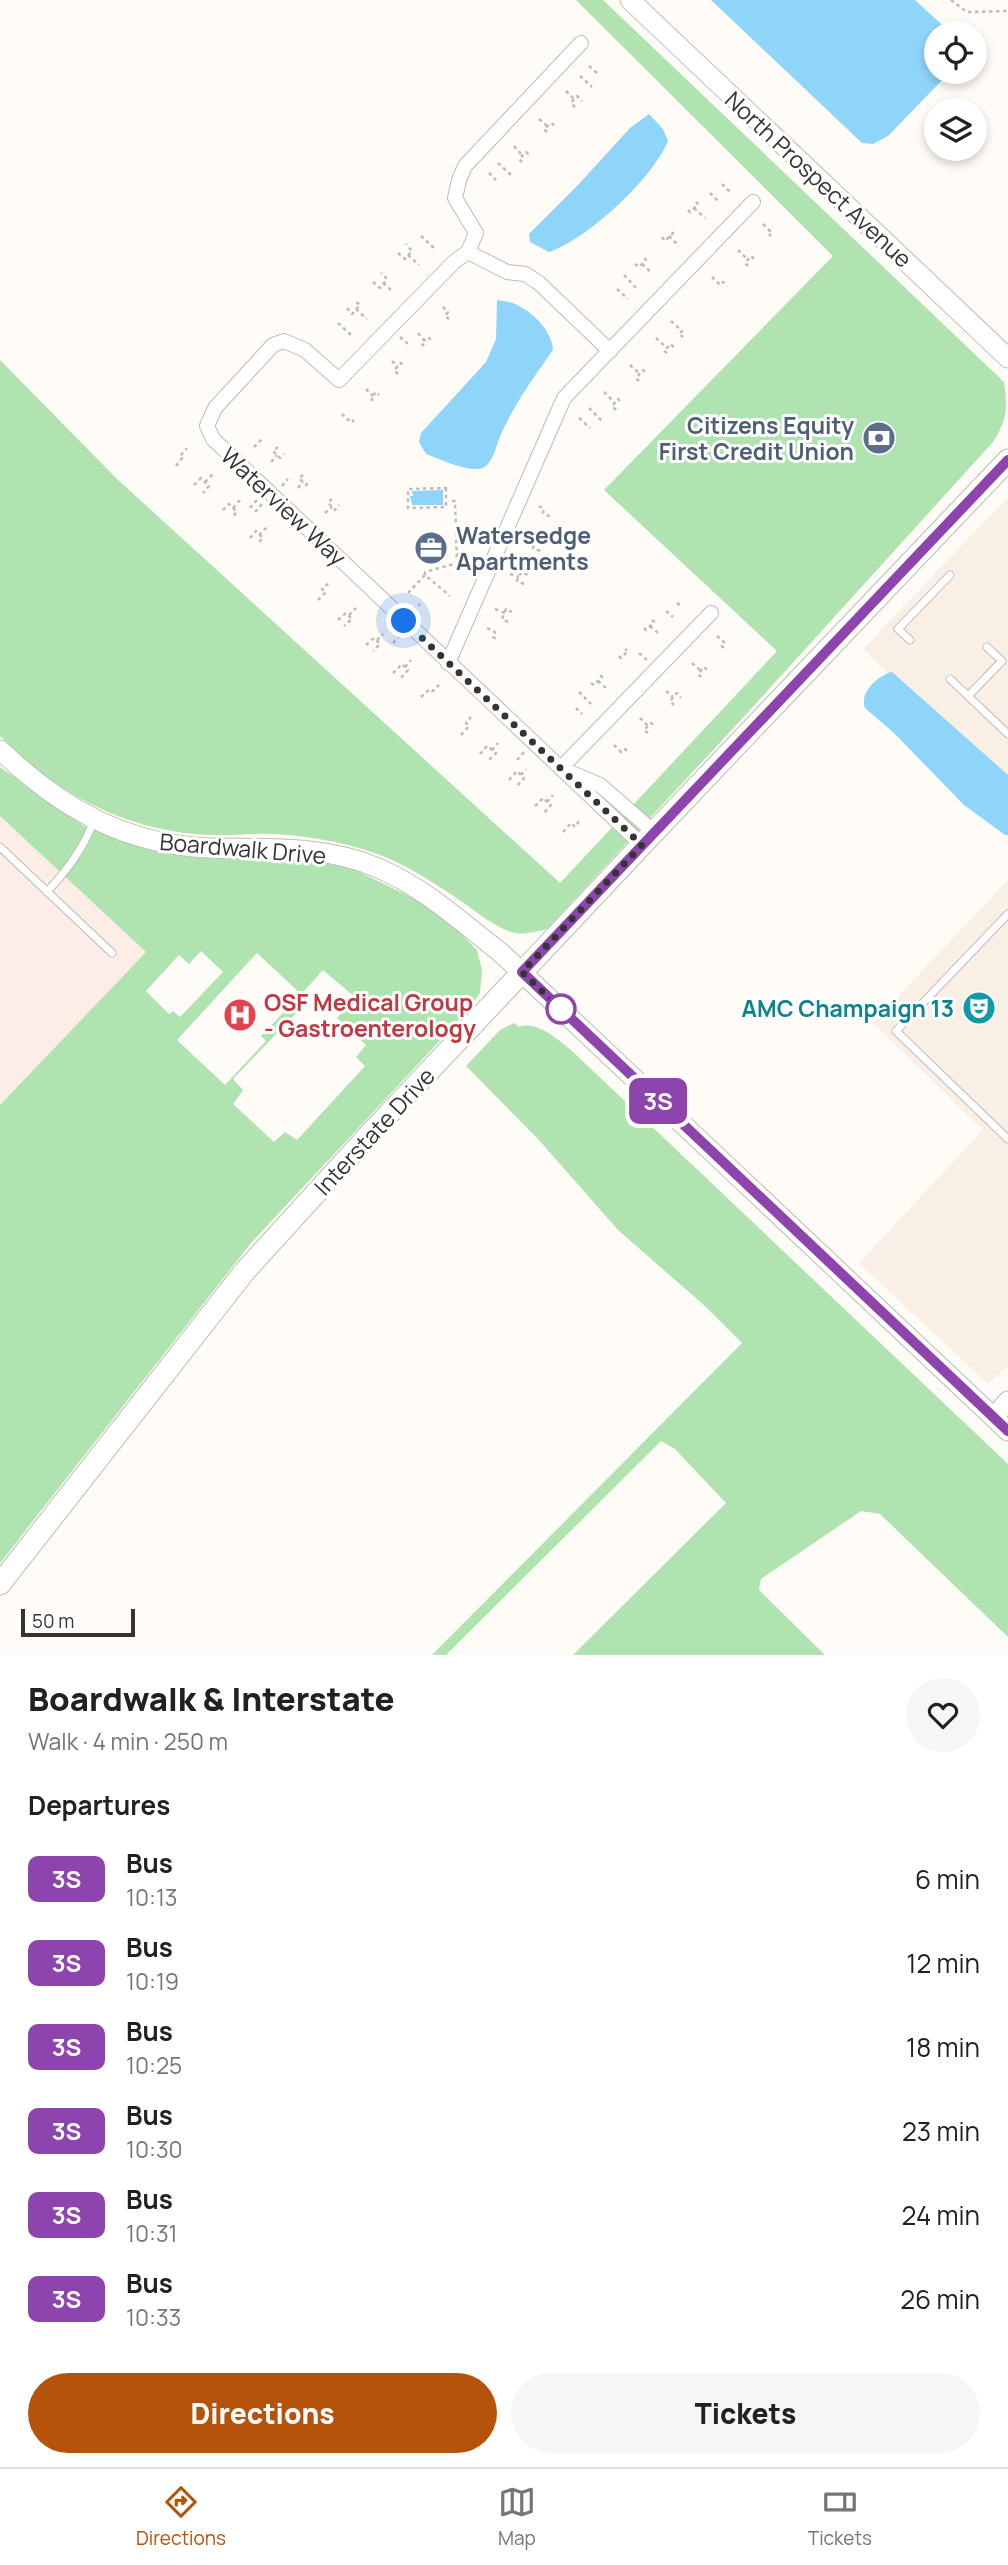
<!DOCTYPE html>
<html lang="en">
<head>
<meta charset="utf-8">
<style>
	body { margin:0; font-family:Manrope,sans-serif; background:#f6f6f6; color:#202124; height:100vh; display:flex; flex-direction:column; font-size:26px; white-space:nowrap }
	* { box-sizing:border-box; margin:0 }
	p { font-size:23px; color:#757577 }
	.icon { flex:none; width:38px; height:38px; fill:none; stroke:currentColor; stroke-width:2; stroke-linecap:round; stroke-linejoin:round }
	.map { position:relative; height:1655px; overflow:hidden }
	.sheet { display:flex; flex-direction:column; background:#fff; flex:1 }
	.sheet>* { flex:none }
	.badge { padding:0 14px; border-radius:10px; font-size:24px; line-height:46px }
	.tools { position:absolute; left:924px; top:21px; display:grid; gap:14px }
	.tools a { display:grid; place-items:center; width:63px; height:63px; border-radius:50%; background:#fff; box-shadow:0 4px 10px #0003; font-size:35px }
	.scale { position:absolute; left:21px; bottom:18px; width:114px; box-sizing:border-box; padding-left:7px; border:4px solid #363432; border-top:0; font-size:19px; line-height:24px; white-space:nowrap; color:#363432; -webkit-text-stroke:5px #fff; paint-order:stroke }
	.you { position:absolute; width:35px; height:35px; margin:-18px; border:5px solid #fff; border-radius:50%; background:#1a73e8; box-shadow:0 0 0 10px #1a73e833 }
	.map>.badge { position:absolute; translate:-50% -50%; box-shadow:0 0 0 4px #fff }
	h2 { padding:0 28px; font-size:26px; line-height:63px }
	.round { display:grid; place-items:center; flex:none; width:74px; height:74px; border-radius:37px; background:#f6f6f6 }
	.summary { display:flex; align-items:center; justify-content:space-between; height:119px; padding:0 28px }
	h1 { font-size:33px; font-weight:800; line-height:52px }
	.cta { display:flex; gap:14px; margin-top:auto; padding:14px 28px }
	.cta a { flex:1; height:80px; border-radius:42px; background:#b45309; color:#fff; font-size:28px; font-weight:800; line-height:80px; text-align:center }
	.cta a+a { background:#f6f6f6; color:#202124 }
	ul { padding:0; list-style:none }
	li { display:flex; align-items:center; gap:21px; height:84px; padding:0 28px }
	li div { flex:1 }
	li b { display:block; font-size:26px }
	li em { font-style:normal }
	li .badge { min-width:77px; font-weight:700; text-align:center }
	.tabs { display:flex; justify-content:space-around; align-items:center; height:98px; border-top:2px solid #e0e0e0; background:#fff; font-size:19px; color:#757577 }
	.tabs a { display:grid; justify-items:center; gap:4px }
	.tabs .current { color:#b45309 }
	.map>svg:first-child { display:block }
	.built { fill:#f9efe4 }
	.industrial { fill:#fceee7 }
	.green { fill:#afe3b0; fill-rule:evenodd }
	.water { fill:#8fd4f9 }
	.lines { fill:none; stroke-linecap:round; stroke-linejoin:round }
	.service-casing { stroke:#bfbbb6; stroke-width:9 }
	.minor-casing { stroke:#bfbbb6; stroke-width:16 }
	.tertiary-casing { stroke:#bfbbb6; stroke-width:21 }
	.secondary-casing { stroke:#bfbbb6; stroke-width:23 }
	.path { stroke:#bfbcb8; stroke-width:2.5; stroke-dasharray:3.5 3.5; stroke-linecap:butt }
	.service { stroke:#fff; stroke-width:7 }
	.minor { stroke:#fff; stroke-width:14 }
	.tertiary { stroke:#fff; stroke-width:19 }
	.secondary { stroke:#fff; stroke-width:21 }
	.line-casing { stroke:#fff; stroke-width:16 }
	.line { stroke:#8e44ad; stroke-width:10 }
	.walk { stroke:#363432; stroke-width:7; stroke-dasharray:0 12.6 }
	.stop-dot { fill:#fff; stroke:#8e44ad; stroke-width:3.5 }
	.labels { text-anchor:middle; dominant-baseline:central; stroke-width:6; stroke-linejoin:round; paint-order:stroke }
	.street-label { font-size:23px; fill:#363432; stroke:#fff }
	.service-label { font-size:23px; font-weight:bold; fill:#4e5e75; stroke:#fff; text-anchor:end }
	.health-label { font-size:23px; font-weight:bold; fill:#be3a42; stroke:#fff; text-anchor:start }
	.culture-label { font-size:23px; font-weight:bold; fill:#0d838f; stroke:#fff; text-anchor:end }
</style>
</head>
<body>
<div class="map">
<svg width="1008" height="1655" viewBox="0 0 1008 1655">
	<rect width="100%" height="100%" fill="#fffbf6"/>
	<g class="built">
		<polygon points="1008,497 1008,791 863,649"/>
		<polygon points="1008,880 1008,1366 988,1384 859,1263 983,1130 873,1023"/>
	</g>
	<polygon class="industrial" points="0,816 147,952 0,1105"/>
	<g class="green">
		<path d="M576,0H603L1004,382C1008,408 1007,420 993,442L740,721L547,929C538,931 525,935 515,933C498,929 479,914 465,904C442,888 418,872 392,860C356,844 313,836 274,834C253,833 231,836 210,835C128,832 56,794 0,736V360L117,479L560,883L777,651L604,490L833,256Z"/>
		<path d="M0,767L84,826L148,849L220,858L273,856L317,861L353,869L415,899L451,924L477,950L482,970L480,993L464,1015L251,1243L0,1563V1105L146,952L0,816ZM201,951L223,972L180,1017L173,1011L169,1014L146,991L179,955L189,964ZM257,953L301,994L261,1036L266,1041L225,1085L177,1040ZM323,970L355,997L337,1018L366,1045L356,1057L365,1066L297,1140L285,1132L274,1142L233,1104L243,1090L233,1079L304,1005L298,998Z"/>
		<path d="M514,1023L519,1027C537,1020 558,1040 572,1051L1008,1464V1637L880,1514L861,1511L761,1579L759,1590L825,1655H573L726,1503L675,1449L661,1441L446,1655H432L742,1343L705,1306L618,1230L538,1139L466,1066L500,1030Z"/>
	</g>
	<g class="water">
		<polygon points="711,0 915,0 951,33 936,33 936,72 950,72 888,136 873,144 862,143"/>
		<path d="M649,114L663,129L668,141C653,178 588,239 549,252L530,242L529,234L578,185L630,128Z"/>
		<path d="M497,300C504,301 513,302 519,306C536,315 552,332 553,350C534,377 515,403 501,434C496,445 493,467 479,469C462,470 442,460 426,454L419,442L421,433L486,362L496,339Z"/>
		<polygon points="443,490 443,505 412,505 410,496 413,496 412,491"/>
		<path d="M892,672L1008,775V835H1005L964,805L894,733L865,708C859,693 878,675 892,672Z"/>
	</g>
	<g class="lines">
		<defs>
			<g id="service">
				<polyline points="910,640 898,629 950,575"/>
				<polyline points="950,679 968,696 1002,661 987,647"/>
				<polyline points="968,696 1008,734"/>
				<polyline points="0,847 112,953"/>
				<path d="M47,892C67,870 84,848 94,820"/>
				<polyline points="1008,914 896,1031 1008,1139"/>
			</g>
			<g id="minor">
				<polyline points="581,43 465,166 459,180 455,198 476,233 468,252 455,261 339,380 305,350 284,341 273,345 215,408 207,426 213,439 642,845"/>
				<polyline points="468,252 507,272 525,274 539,283 610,351"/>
				<polyline points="448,663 564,398 753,202"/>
				<polyline points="561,768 711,613"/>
				<polyline points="572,773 600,785 654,832"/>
			</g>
			<g id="tertiary">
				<polyline points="630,0 1008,358"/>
				<path d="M0,750C61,808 125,845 211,848C266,849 326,845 378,868C425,888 461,922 500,952L1008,1431"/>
				<polyline points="994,1417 1008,1401"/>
			</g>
			<polyline id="secondary" points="0,1584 245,1271 367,1137 654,832 1008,460"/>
		</defs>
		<use href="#service" class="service-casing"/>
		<use href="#minor" class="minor-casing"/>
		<use href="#tertiary" class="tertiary-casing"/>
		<use href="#secondary" class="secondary-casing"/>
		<g class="path">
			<polyline points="951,0 967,12 1008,11"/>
			<polyline points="589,66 598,74"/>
			<polyline points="580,76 592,87"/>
			<polyline points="566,91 574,99"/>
			<polyline points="575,107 571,103 577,96 582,101"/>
			<polyline points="539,119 547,126"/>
			<polyline points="547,132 544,129 551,123 555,126"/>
			<polyline points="514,146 522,155"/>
			<polyline points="522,162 519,159 526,152 529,155"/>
			<polyline points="498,163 511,175"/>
			<polyline points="489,173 496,180"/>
			<polyline points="722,184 730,192"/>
			<polyline points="710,193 720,203"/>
			<polyline points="694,208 705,218"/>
			<polyline points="688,210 690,212 698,204 696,202"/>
			<polyline points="763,224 770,231 768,233 771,236"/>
			<polyline points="421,236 435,249"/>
			<polyline points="669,236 679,246"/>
			<polyline points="662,237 665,241 673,233 670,230"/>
			<polyline points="738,250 748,260"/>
			<polyline points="398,253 405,259 412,251 406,244"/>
			<polyline points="408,255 419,265"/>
			<polyline points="635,264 639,267 646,260 643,256"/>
			<polyline points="642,264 652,273"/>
			<polyline points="748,266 745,263 751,256 754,259"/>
			<polyline points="624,275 637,289"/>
			<polyline points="712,277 720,285 723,282 727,286"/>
			<polyline points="373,282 380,288 387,279 381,273"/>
			<polyline points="383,283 393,292"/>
			<polyline points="617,289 628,299"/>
			<polyline points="443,307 448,312 445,316 449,319"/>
			<polyline points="347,308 352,314 360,305 354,300"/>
			<polyline points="356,309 367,319"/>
			<polyline points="671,321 682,331 679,334 683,337"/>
			<polyline points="338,323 352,336"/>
			<polyline points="418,333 424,340"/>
			<polyline points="400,337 408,344"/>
			<polyline points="656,338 667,348"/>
			<polyline points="424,346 421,343 428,337 431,340"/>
			<polyline points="667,353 664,351 671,344 674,348"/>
			<polyline points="392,361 398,367"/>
			<polyline points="630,365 640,374"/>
			<polyline points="398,374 394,370 401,363 405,366"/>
			<polyline points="639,381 636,378 643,370 647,374"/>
			<polyline points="366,389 373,396"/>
			<polyline points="604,392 615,403"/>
			<polyline points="373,401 371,398 376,392 379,395"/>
			<polyline points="589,408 603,422"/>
			<polyline points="616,410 612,406 618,399 622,403"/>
			<polyline points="342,414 348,420 350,418 354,422"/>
			<polyline points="579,418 590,428"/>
			<polyline points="254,447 263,438"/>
			<polyline points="278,447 273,451 280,458 284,454"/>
			<polyline points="271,462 277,455"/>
			<polyline points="176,466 182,458 180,456 187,448"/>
			<polyline points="303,475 299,478 306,485 310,480"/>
			<polyline points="205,482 213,474"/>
			<polyline points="194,485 201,478 209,486 203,493"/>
			<polyline points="282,486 288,479"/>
			<polyline points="298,488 303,482"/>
			<polygon points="446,488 446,507 408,508 408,489"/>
			<polyline points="332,499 328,503 335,510 339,505"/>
			<polyline points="539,506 544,509 543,513 551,517"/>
			<polyline points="233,508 241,499"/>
			<polyline points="250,508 257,500"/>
			<polyline points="223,510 229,504 237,512 232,517"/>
			<polyline points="255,512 262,504"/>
			<polyline points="325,513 332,507"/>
			<polyline points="259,535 269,525"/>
			<polyline points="250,538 256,531 263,538 257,544"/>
			<polyline points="525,539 535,543"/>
			<polyline points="540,551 533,548 537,538 545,541"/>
			<polyline points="457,554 468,555"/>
			<polyline points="510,574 519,577"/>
			<polyline points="425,575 425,572 457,563 455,501 448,501"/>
			<polyline points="524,584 517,581 521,572 528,575"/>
			<polyline points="408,593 425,575 450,596"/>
			<polyline points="318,600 326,592 322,589 329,583"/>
			<polyline points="677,603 682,607"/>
			<polyline points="495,609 505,613"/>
			<polyline points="414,611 420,604"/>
			<polyline points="666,611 673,617"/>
			<polyline points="349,615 356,608"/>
			<polyline points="338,620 346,613 352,619 344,626"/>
			<polyline points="508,622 502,619 506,609 512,612"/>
			<polyline points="650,626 658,633"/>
			<polyline points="487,628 495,632 493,637 498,640"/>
			<polyline points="644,628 646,630 654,622 652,620"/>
			<polyline points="717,636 725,643 722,646 726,650"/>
			<polyline points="377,640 383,634"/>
			<polyline points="393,643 400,635"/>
			<polyline points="366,645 374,638 380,644 373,651"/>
			<polyline points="639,653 647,660"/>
			<polyline points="619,656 621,658 628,651 625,649"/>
			<polyline points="692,663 701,671"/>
			<polyline points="405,667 411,660"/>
			<polyline points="393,673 402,664 408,670 400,679"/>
			<polyline points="701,677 698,674 704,667 707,670"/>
			<polyline points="598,681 606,688"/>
			<polyline points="591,683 594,685 602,677 599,674"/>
			<polyline points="666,691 673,697"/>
			<polyline points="579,692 591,704"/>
			<polyline points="421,697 430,689 433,691 439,685"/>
			<polyline points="674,705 670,701 677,693 681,698"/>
			<polyline points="576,708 582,714"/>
			<polyline points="640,718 648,726"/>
			<polyline points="648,733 644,730 651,723 655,726"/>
			<polyline points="461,735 469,726 466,723 471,717"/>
			<polyline points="614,745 621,752 625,749 629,753"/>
			<polyline points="492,750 498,743"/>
			<polyline points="480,754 487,746 496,753 488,761"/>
			<polyline points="517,760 524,752"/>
			<polyline points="521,775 526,769"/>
			<polyline points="509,780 517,771 524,778 516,787"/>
			<polyline points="547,802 553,795"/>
			<polyline points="535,806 543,798 551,805 543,814"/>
			<polyline points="563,832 571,823 575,827 580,820"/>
		</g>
		<use href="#service" class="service"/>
		<use href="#minor" class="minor"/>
		<use href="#tertiary" class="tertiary"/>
		<use href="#secondary" class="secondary"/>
	</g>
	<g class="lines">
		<defs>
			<polyline id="line" points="1008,460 522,972 1008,1431"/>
		</defs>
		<use href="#line" class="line-casing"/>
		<use href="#line" class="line"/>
		<polyline class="walk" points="404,621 642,845 522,972 564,1012 561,1009"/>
	</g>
	<defs>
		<symbol id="bank-disc" viewBox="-11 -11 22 22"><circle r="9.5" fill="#5c6f8a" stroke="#fff"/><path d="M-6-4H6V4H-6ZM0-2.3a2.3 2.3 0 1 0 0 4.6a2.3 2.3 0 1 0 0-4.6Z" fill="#fff"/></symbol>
		<symbol id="office-disc" viewBox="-11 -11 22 22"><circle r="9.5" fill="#5c6f8a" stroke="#fff"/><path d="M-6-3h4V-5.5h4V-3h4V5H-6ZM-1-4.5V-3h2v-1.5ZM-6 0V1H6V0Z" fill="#fff"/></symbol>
		<symbol id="theatre-disc" viewBox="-11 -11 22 22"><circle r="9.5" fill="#0f9aa8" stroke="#fff"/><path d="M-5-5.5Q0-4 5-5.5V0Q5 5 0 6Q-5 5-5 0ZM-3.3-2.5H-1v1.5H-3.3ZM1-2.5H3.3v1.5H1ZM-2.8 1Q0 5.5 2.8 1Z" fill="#fff"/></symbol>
		<symbol id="hospital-disc" viewBox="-11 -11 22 22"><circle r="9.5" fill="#e0444e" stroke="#fff"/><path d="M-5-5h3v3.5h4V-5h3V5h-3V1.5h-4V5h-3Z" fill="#fff"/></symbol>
	</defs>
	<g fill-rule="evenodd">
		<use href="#bank-disc" x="860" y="419" width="38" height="38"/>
		<use href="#office-disc" x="412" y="529" width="38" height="38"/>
		<use href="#theatre-disc" x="960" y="989" width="38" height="38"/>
		<use href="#hospital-disc" x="221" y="996" width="38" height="38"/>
	</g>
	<circle class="stop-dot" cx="561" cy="1009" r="14"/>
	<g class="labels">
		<g class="street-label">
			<text transform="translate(819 179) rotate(43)">North Prospect Avenue</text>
			<text transform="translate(284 506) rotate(43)">Waterview Way</text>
			<text transform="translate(243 848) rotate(5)">Boardwalk Drive</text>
			<text transform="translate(374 1131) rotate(-47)">Interstate Drive</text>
		</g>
		<g class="service-label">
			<text x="854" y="425">Citizens Equity<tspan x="854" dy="26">First Credit Union</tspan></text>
			<text x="456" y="535" text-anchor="start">Watersedge<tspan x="456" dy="26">Apartments</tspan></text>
		</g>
		<g class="health-label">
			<text x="264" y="1002">OSF Medical Group<tspan x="264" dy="26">- Gastroenterology</tspan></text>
		</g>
		<g class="culture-label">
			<text x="954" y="1008">AMC Champaign 13</text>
		</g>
	</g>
</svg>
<div class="tools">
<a><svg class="icon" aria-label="locate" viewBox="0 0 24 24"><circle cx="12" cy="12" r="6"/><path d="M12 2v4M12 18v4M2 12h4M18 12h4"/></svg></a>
<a><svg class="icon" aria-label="layers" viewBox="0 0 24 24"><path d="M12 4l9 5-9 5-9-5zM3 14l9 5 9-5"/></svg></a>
</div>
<div class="scale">50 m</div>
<div class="you" style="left:404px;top:621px"></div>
<b class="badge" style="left:658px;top:1101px;background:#8e44ad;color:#fff">3S</b>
</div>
<section class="sheet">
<div class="summary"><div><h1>Boardwalk &amp; Interstate</h1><p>Walk · 4 min · 250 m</p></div><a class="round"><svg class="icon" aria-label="heart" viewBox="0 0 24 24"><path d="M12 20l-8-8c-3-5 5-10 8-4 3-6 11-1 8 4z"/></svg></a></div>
<h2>Departures</h2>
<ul>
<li><span class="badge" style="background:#8e44ad;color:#fff">3S</span><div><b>Bus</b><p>10:13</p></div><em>6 min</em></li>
<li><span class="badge" style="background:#8e44ad;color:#fff">3S</span><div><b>Bus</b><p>10:19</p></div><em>12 min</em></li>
<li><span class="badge" style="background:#8e44ad;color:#fff">3S</span><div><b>Bus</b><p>10:25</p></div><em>18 min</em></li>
<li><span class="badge" style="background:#8e44ad;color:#fff">3S</span><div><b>Bus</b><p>10:30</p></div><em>23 min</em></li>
<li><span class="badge" style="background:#8e44ad;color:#fff">3S</span><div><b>Bus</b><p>10:31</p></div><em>24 min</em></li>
<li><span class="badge" style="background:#8e44ad;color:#fff">3S</span><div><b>Bus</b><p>10:33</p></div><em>26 min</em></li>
</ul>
<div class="cta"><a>Directions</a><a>Tickets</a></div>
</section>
<nav class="tabs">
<a class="current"><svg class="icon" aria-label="directions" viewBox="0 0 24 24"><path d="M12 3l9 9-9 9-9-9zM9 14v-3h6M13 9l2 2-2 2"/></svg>Directions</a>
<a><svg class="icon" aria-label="map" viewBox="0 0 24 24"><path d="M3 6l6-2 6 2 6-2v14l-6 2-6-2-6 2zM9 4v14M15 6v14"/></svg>Map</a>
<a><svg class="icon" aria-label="tickets" viewBox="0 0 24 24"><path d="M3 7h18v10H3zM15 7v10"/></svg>Tickets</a>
</nav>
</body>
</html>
